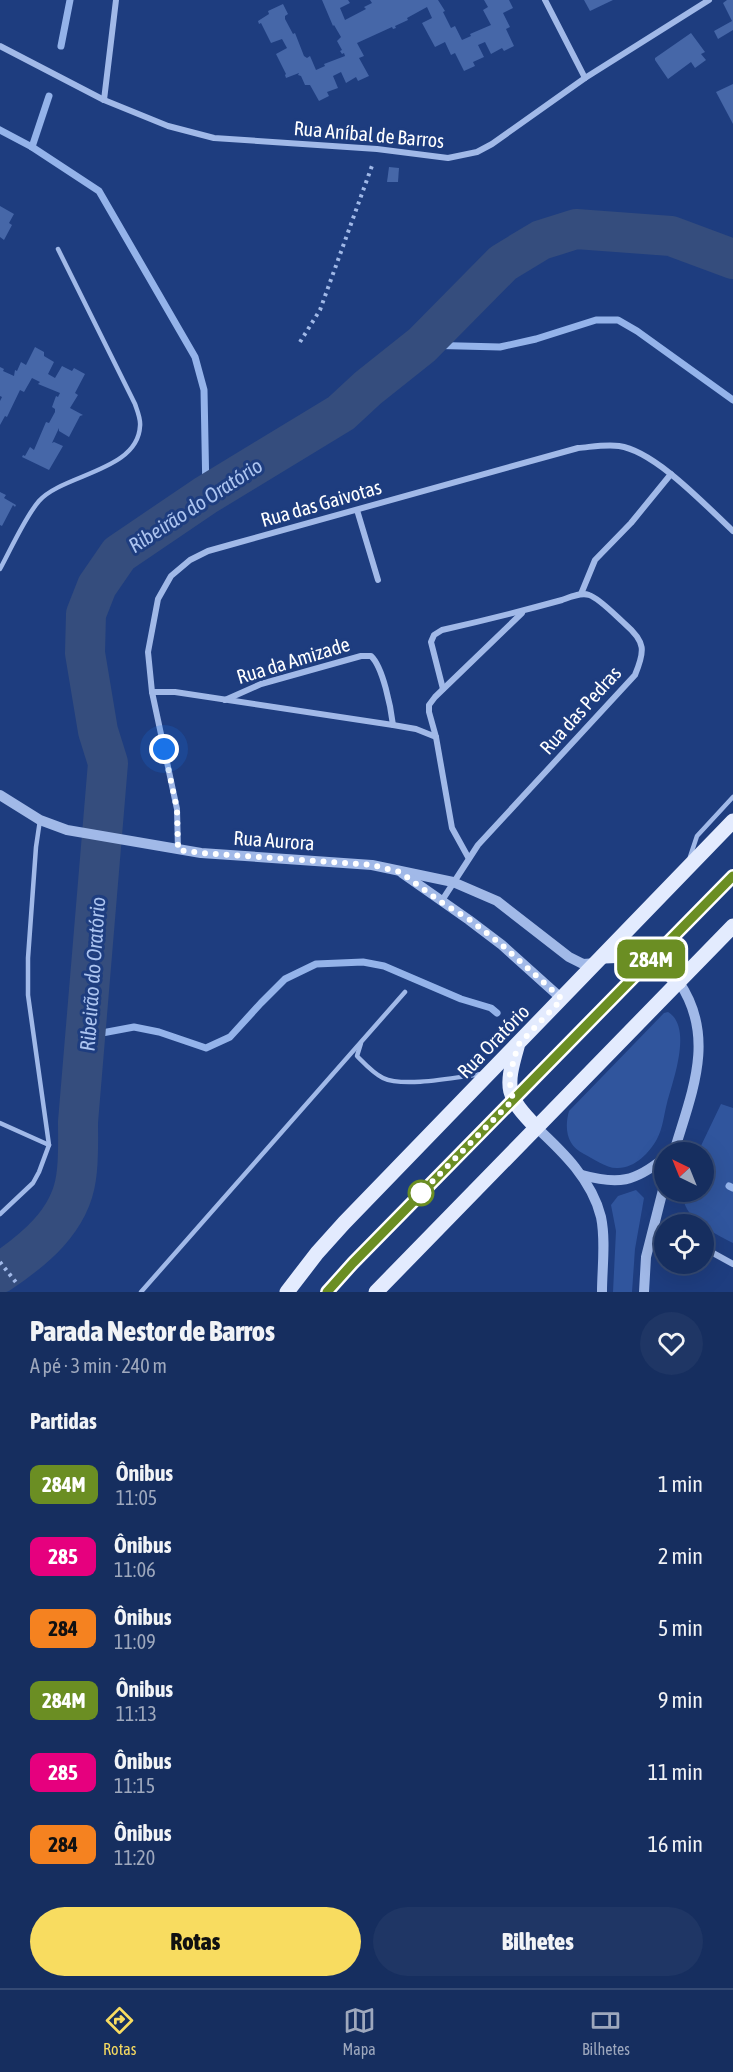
<!DOCTYPE html>
<html lang="pt">
<head>
<meta charset="utf-8">
<style>
	body { margin:0; font-family:"Asap Condensed",sans-serif; background:#1f3665; color:#f1f3f6; height:100vh; display:flex; flex-direction:column; font-size:22px; white-space:nowrap }
	* { box-sizing:border-box; margin:0 }
	p { font-size:20px; color:#9ea8bd }
	.icon { flex:none; width:33px; height:33px; fill:none; stroke:currentColor; stroke-width:2; stroke-linecap:round; stroke-linejoin:round }
	.map { position:relative; height:1292px; overflow:hidden }
	.sheet { display:flex; flex-direction:column; background:#162e5f; flex:1 }
	.sheet>* { flex:none }
	.badge { padding:0 12px; border-radius:9px; font-size:21px; line-height:39px }
	.needle { width:39px; rotate:317deg }
	.controls { position:absolute; left:654px; top:1142px; display:grid; gap:12px }
	.controls a { display:grid; place-items:center; width:60px; height:60px; border-radius:50%; background:#162e5f; box-shadow:0 6px 24px #0002,0 0 0 2px #354a74; font-size:30px }
	.you { position:absolute; width:30px; height:30px; margin:-15px; border:4px solid #fff; border-radius:50%; background:#1a73e8; box-shadow:0 0 0 9px #1a73e833 }
	.map>.badge { position:absolute; translate:-50% -50%; box-shadow:0 0 0 3px #fff }
	h2 { padding:0 30px; font-size:22px; line-height:54px }
	.round { display:grid; place-items:center; flex:none; width:63px; height:63px; border-radius:32px; background:#1f3665 }
	.summary { display:flex; align-items:center; justify-content:space-between; height:102px; padding:0 30px }
	h1 { font-size:28px; font-weight:800; line-height:45px }
	.primary-button { display:flex; gap:12px; margin-top:auto; padding:12px 30px }
	.primary-button a { flex:1; height:69px; border-radius:36px; background:#f8dc60; color:#111; font-size:24px; font-weight:800; line-height:69px; text-align:center }
	.primary-button a+a { background:#1f3665; color:#f1f3f6 }
	ul { padding:0; list-style:none }
	li { display:flex; align-items:center; gap:18px; height:72px; padding:0 30px }
	li div { flex:1 }
	li b { display:block; font-size:22px }
	li em { font-style:normal }
	li .badge { min-width:66px; font-weight:700; text-align:center }
	.tabs { display:flex; justify-content:space-around; align-items:center; height:84px; border-top:2px solid #354a74; background:#162e5f; font-size:16px; color:#9ea8bd }
	.tabs a { display:grid; justify-items:center; gap:3px }
	.tabs .selected { color:#f8dc60 }
	.map>svg:first-child { display:block }
	.green { fill:#30559d }
	.lines { fill:none; stroke-linecap:round; stroke-linejoin:round }
	.stream { stroke:#94b3ea; stroke-width:7 }
	.river { stroke:#354d7d; stroke-width:40 }
	.building { fill:#4667a8 }
	.path { stroke:#a1b9e8; stroke-width:4; stroke-dasharray:3 4.5; stroke-linecap:butt }
	.service { stroke:#a1b9e8; stroke-width:4.5 }
	.minor { stroke:#a1b9e8; stroke-width:6 }
	.tertiary { stroke:#a1b9e8; stroke-width:10 }
	.primary { stroke:#e3ebfe; stroke-width:15 }
	.line-casing { stroke:#fff; stroke-width:14 }
	.line { stroke:#6b8e23; stroke-width:9 }
	.walk { stroke:#fff; stroke-width:6; stroke-dasharray:0 10.8 }
	.stop-dot { fill:#fff; stroke:#6b8e23; stroke-width:3 }
	.labels { text-anchor:middle; dominant-baseline:central; stroke-width:6; stroke-linejoin:round; paint-order:stroke }
	.street-label { font-size:20px; fill:#fff; stroke:#1e3d7f }
	.water-label { font-size:21px; font-style:italic; fill:#acc4f0; stroke:#1e3d7f }
</style>
</head>
<body>
<div class="map">
<svg width="733" height="1292" viewBox="0 0 733 1292">
	<rect width="100%" height="100%" fill="#1e3d7f"/>
	<g class="green">
		<path d="M668,1012C693,1027 673,1080 667,1103C664,1114 663,1128 657,1139C650,1152 635,1168 618,1168C607,1169 594,1159 584,1154C567,1146 564,1129 569,1111L664,1013Z"/>
		<path d="M721,1104L733,1108V1243C712,1232 681,1218 683,1191H704V1152H698Z"/>
		<polygon points="636,1190 644,1198 635,1249 632,1292 613,1292 616,1231 611,1205 618,1196"/>
	</g>
	<g class="lines">
		<g class="stream">
			<polyline points="61,46 70,0"/>
			<polyline points="0,130 32,147 99,191 195,357 204,390 206,495"/>
			<polyline points="32,147 49,96"/>
			<polyline points="422,345 500,347 536,339 596,320 618,320 637,331 733,400"/>
			<polyline points="86,1036 134,1027 159,1032 206,1048 230,1037 261,1003 285,979 316,964 363,962 384,966 461,999 491,1008 497,1013"/>
			<polyline points="729,1186 733,1188"/>
		</g>
		<path class="river" d="M0,1273C34,1250 70,1221 76,1178C79,1160 78,1140 78,1122L108,763L98,731L85,653L86,614L97,586L119,554L206,495L341,413L368,388L422,345L503,263L541,240L576,229L671,236L733,259"/>
	</g>
	<g class="building">
		<polygon points="322,0 348,0 350,3 340,8 345,20 366,9 364,7 372,3 370,0 438,0 445,11 443,12 451,28 455,26 462,40 471,36 470,34 491,25 483,10 488,7 484,0 509,0 513,8 503,13 510,27 506,29 514,46 504,51 502,48 491,54 485,42 478,45 484,57 473,62 475,66 464,71 455,53 451,55 445,42 435,47 422,23 432,18 427,7 407,18 408,20 395,26 396,28 393,29 392,27 357,43 364,56 359,58 369,76 358,81 356,77 346,83 341,72 333,76 338,88 327,92 329,96 319,101 310,85 305,85 301,76 298,75 299,73 286,78 285,75 286,74 276,54 287,48 282,39 271,43 261,23 259,24 258,21 269,14 268,11 283,4 288,14 285,16 285,19 293,34 295,33 304,56 307,58 310,56 316,70 325,66 324,64 345,56 344,53 342,54 340,51 342,50 337,41 341,37 334,25 333,26"/>
		<polygon points="584,0 613,0 590,11"/>
		<polygon points="727,0 733,0 733,30 718,39 714,31 732,21 723,3"/>
		<polygon points="691,33 705,52 701,54 706,60 695,68 691,62 668,79 655,60 655,58"/>
		<polygon points="733,84 733,124 716,92"/>
		<polygon points="389,167 399,168 398,182 387,182"/>
		<polygon points="0,206 14,214 9,223 12,225 4,240 0,237"/>
		<polygon points="35,347 44,352 44,356 54,362 48,374 55,378 62,366 72,371 74,368 85,374 75,393 78,395 70,408 83,415 80,416 69,437 59,431 59,428 52,443 54,442 63,446 49,470 22,457 23,455 25,456 30,447 34,450 46,422 49,423 55,412 55,409 52,407 56,396 58,397 60,393 38,384 40,382 32,378 24,392 20,390 7,417 5,416 0,425 0,401 2,397 0,396 0,367 4,369 3,371 14,376 15,370 17,371 21,362 26,365"/>
		<polygon points="0,492 6,495 4,498 16,505 15,507 13,505 2,526 0,525"/>
	</g>
	<g class="lines">
		<g class="path">
			<polyline points="300,342 320,310 373,163"/>
			<polyline points="0,1262 18,1285"/>
		</g>
		<g class="service">
			<path d="M0,569C11,549 25,517 39,501C63,474 138,471 140,426C141,419 137,410 135,404L58,249"/>
			<polyline points="690,857 697,836 733,797"/>
			<path d="M361,1043L357,1056C365,1064 373,1073 383,1078C404,1088 457,1077 482,1074"/>
			<polyline points="516,1096 733,876"/>
			<polyline points="0,1123 49,1145"/>
			<polyline points="0,1214 33,1183 39,1172 49,1145 28,995 28,958 36,847 40,820"/>
			<polyline points="141,1292 405,992"/>
			<polyline points="327,1292 353,1263 511,1102"/>
		</g>
		<g class="minor">
			<polyline points="545,0 585,78"/>
			<polyline points="0,46 104,100 168,126 214,138 377,149 448,158 477,152 492,144 585,78 709,0"/>
			<polyline points="104,100 116,0"/>
			<polyline points="357,510 378,580"/>
			<polyline points="581,594 595,560 631,523 671,474"/>
			<polyline points="152,692 175,692 393,725 416,729 436,737"/>
			<path d="M225,700L261,684L361,656H371C383,667 391,708 393,725"/>
			<path d="M178,850L177,809L152,692L148,652L158,599L171,576L190,560L208,551L233,544L578,448C591,447 606,444 619,446C655,451 706,506 733,531"/>
			<polyline points="468,857 452,828 436,737 429,712 429,705 435,697 522,613"/>
			<path d="M441,902L478,845L635,675C645,651 646,642 625,624C616,616 599,598 589,595C581,592 570,597 562,600C522,611 482,621 442,630L434,635L431,642L443,689"/>
			<polyline points="704,1248 733,1264"/>
		</g>
		<g class="tertiary">
			<polyline points="0,795 40,820 67,830 201,853 372,865 453,882 497,901 569,957 583,964 597,963"/>
			<polyline points="402,873 469,920 502,945 562,999"/>
			<path d="M536,1127C563,1152 592,1180 601,1217C606,1241 602,1268 602,1292"/>
			<path d="M674,1152C691,1094 717,1038 679,982"/>
			<path d="M582,1175C618,1185 635,1182 664,1158"/>
			<polyline points="644,1292 646,1257 664,1186"/>
		</g>
		<g class="primary">
			<path d="M604,956C638,953 654,960 679,982"/>
			<path d="M517,1047C505,1089 506,1096 536,1127"/>
			<polyline points="287,1292 317,1253 344,1223 733,821"/>
			<polyline points="376,1292 733,926"/>
		</g>
	</g>
	<g class="lines">
		<defs>
			<polyline id="line" points="327,1292 353,1263 733,876"/>
		</defs>
		<use href="#line" class="line-casing"/>
		<use href="#line" class="line"/>
		<polyline class="walk" points="164,749 177,809 178,850 201,853 372,865 400,872 441,902 470,920 502,945 562,999 518,1045 509,1078 513,1100 421,1193"/>
	</g>
	<circle class="stop-dot" cx="421" cy="1193" r="12"/>
	<g class="labels">
		<g class="street-label">
			<text transform="translate(369 134) rotate(5)">Rua Aníbal de Barros</text>
			<text transform="translate(321 503) rotate(-16)">Rua das Gaivotas</text>
			<text transform="translate(293 660) rotate(-17)">Rua da Amizade</text>
			<text transform="translate(580 710) rotate(-48)">Rua das Pedras</text>
			<text transform="translate(274 840) rotate(4)">Rua Aurora</text>
			<text transform="translate(493 1041) rotate(-46)">Rua Oratório</text>
		</g>
		<g class="water-label">
			<text transform="translate(195 505) rotate(-33)">Ribeirão do Oratório</text>
			<text transform="translate(92 974) rotate(-86)">Ribeirão do Oratório</text>
		</g>
	</g>
</svg>
<div class="controls">
<a><svg class="needle" viewBox="-14 -14 28 28"><path d="M0-13l5 13h-10z" fill="#e53935"/><path d="M0 13l5-13h-10z" fill="#9ea8bd"/></svg></a>
<a><svg class="icon" aria-label="locate" viewBox="0 0 24 24"><circle cx="12" cy="12" r="6"/><path d="M12 2v4M12 18v4M2 12h4M18 12h4"/></svg></a>
</div>
<div class="you" style="left:164px;top:749px"></div>
<b class="badge" style="left:651px;top:959px;background:#6b8e23;color:#fff">284M</b>
</div>
<section class="sheet">
<div class="summary"><div><h1>Parada Nestor de Barros</h1><p>A pé · 3 min · 240 m</p></div><a class="round"><svg class="icon" aria-label="heart" viewBox="0 0 24 24"><path d="M12 20l-8-8c-3-5 5-10 8-4 3-6 11-1 8 4z"/></svg></a></div>
<h2>Partidas</h2>
<ul>
<li><span class="badge" style="background:#6b8e23;color:#fff">284M</span><div><b>Ônibus</b><p>11:05</p></div><em>1 min</em></li>
<li><span class="badge" style="background:#e6007e;color:#fff">285</span><div><b>Ônibus</b><p>11:06</p></div><em>2 min</em></li>
<li><span class="badge" style="background:#f58220;color:#111">284</span><div><b>Ônibus</b><p>11:09</p></div><em>5 min</em></li>
<li><span class="badge" style="background:#6b8e23;color:#fff">284M</span><div><b>Ônibus</b><p>11:13</p></div><em>9 min</em></li>
<li><span class="badge" style="background:#e6007e;color:#fff">285</span><div><b>Ônibus</b><p>11:15</p></div><em>11 min</em></li>
<li><span class="badge" style="background:#f58220;color:#111">284</span><div><b>Ônibus</b><p>11:20</p></div><em>16 min</em></li>
</ul>
<div class="primary-button"><a>Rotas</a><a>Bilhetes</a></div>
</section>
<nav class="tabs">
<a class="selected"><svg class="icon" aria-label="directions" viewBox="0 0 24 24"><path d="M12 3l9 9-9 9-9-9zM9 14v-3h6M13 9l2 2-2 2"/></svg>Rotas</a>
<a><svg class="icon" aria-label="map" viewBox="0 0 24 24"><path d="M3 6l6-2 6 2 6-2v14l-6 2-6-2-6 2zM9 4v14M15 6v14"/></svg>Mapa</a>
<a><svg class="icon" aria-label="tickets" viewBox="0 0 24 24"><path d="M3 7h18v10H3zM15 7v10"/></svg>Bilhetes</a>
</nav>
</body>
</html>
